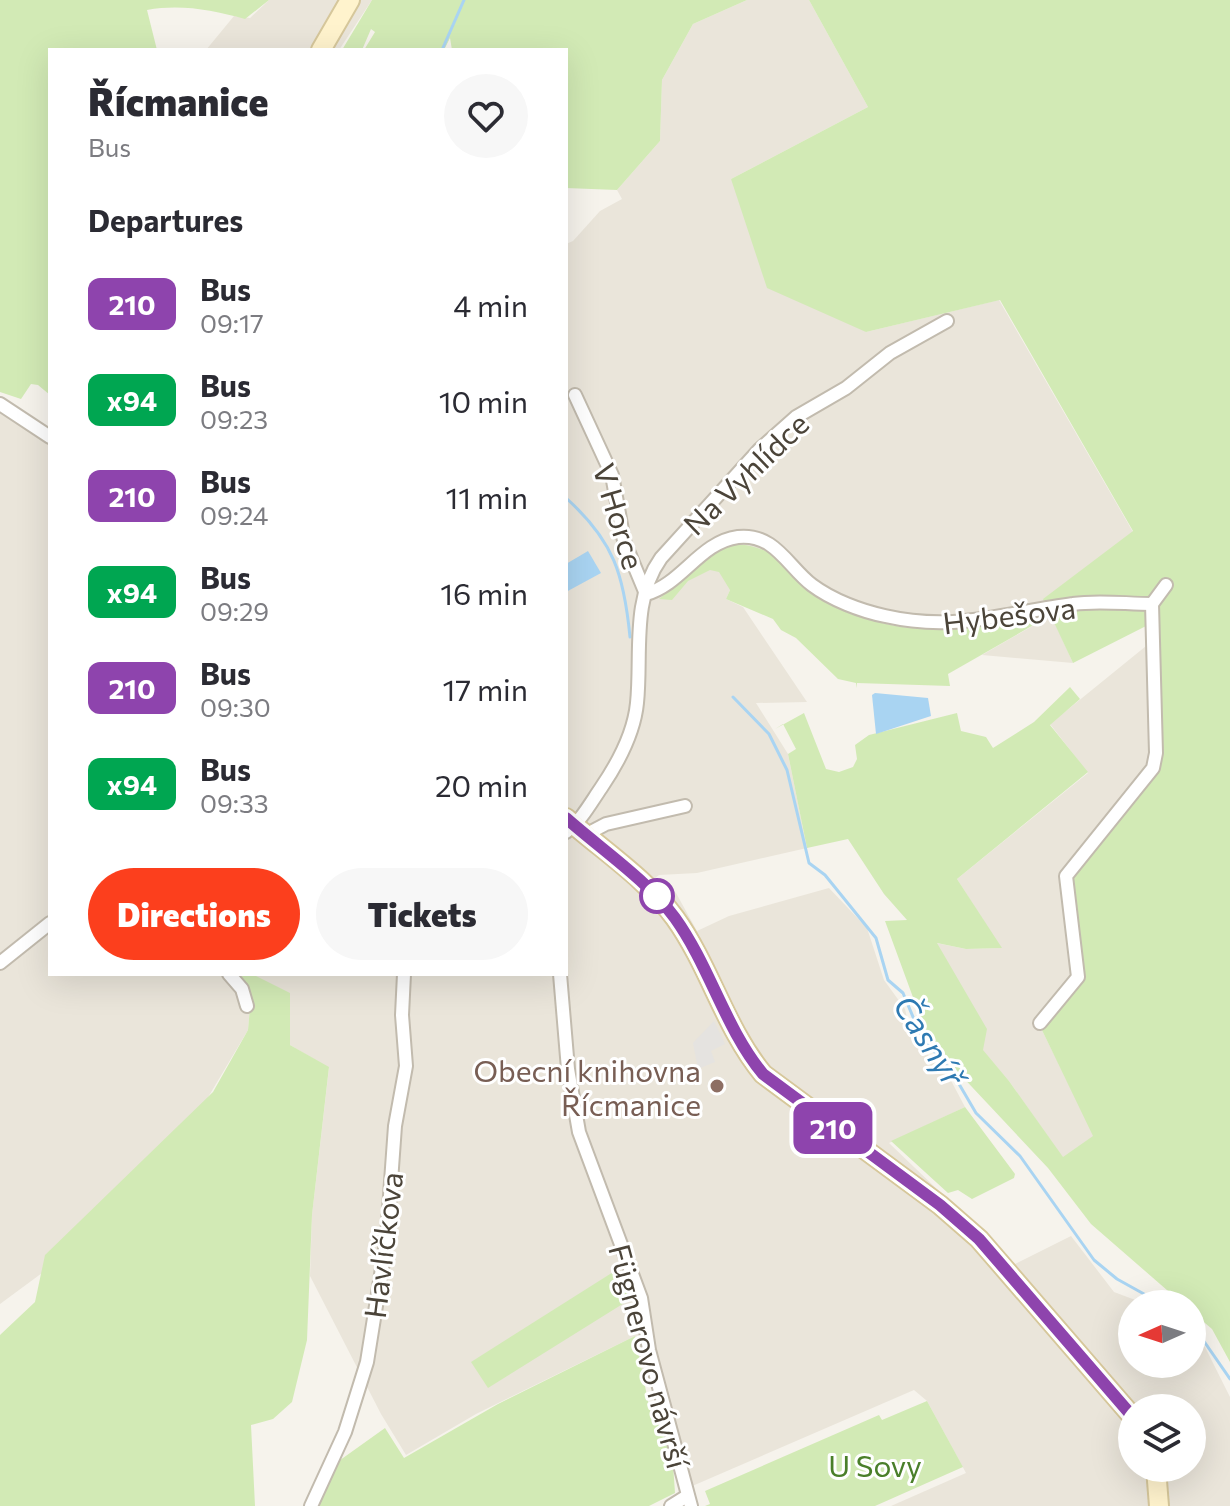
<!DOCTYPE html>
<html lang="en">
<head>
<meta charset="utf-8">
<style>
	body { margin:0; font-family:Commissioner,sans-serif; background:#f7f7f7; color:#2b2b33; height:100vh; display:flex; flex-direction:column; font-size:30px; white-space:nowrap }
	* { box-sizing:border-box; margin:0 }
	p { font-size:26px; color:#7c7c81 }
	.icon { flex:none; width:44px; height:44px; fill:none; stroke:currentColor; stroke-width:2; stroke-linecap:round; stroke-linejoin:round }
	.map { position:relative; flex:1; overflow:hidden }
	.details { position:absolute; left:48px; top:48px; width:520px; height:928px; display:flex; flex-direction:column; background:#fff; border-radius:0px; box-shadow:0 8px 32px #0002 }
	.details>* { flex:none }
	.badge { padding:0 16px; border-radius:12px; font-size:28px; line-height:52px }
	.needle { width:52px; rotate:267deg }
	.controls { position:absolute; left:1118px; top:1290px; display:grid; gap:16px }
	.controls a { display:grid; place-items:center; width:88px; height:88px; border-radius:50%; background:#fff; box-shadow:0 8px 32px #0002; font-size:40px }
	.map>.badge { position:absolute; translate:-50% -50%; box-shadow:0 0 0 4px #fff }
	h2 { padding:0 40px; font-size:30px; line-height:72px }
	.round { display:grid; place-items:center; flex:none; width:84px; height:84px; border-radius:42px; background:#f7f7f7 }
	.head { display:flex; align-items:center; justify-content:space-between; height:136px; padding:0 40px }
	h1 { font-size:38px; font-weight:800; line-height:60px }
	.primary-button { display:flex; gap:16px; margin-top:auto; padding:16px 40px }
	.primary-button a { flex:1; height:92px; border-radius:48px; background:#fc3f1d; color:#fff; font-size:32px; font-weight:800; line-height:92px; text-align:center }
	.primary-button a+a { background:#f7f7f7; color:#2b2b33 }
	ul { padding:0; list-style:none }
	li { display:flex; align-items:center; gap:24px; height:96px; padding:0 40px }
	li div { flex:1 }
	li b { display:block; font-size:30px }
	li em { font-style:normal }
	li .badge { min-width:88px; font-weight:700; text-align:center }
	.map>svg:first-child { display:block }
	.residential { fill:#eae5da; fill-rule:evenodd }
	.green { fill:#d2eab5 }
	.parking { fill:#e5e3e0 }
	.water { fill:#a9d4f2 }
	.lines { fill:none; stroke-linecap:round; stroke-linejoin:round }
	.stream { stroke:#a9d4f2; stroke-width:3 }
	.minor-casing { stroke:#c2bbae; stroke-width:16 }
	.secondary-casing { stroke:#d6c79b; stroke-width:22 }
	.minor { stroke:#fff; stroke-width:12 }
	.secondary { stroke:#fff3cd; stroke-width:18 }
	.line-casing { stroke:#fff; stroke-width:18 }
	.line { stroke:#8e44ad; stroke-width:12 }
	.stop-dot { fill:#fff; stroke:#8e44ad; stroke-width:4 }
	.education-dot { fill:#8d6e63; stroke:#fff; stroke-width:3 }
	.labels { text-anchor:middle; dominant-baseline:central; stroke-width:6; stroke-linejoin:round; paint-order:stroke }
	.street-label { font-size:30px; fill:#4b4439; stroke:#fff }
	.education-label { font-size:30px; fill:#785e54; stroke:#fff; text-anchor:end }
	.park-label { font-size:30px; fill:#4a7f2a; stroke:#fff }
	.water-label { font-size:32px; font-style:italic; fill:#2e7ab2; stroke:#fff }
</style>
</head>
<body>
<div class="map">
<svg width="1230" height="1506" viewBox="0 0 1230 1506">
	<rect width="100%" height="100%" fill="#f6f3ec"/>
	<g class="residential">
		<polygon points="269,0 372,0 339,50 206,50 234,16 250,18"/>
		<path d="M747,0H809L868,107L731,179L866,332L999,300L1133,532L1044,599L1073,663L982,655L1041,621L928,629L730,590L726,599L743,607L807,702L756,703L788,754L807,848L697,873L659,875L655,878L676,893L697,931L729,916L829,888L867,928L884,980L905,1009L912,1040L947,1073L965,1107L889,1143L1015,1264L1071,1236L1114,1292L1146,1304H1132V1364H1192V1337L1205,1347L1230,1397V1506H891L966,1473L927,1401L914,1390L690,1487L660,1388L642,1378L635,1336L476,1414L406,1455L381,1414L310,1276L312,1215L329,1068L290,1045L252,974H566V244L573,241L600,211L622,199L617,190L660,141L662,80L693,24ZM1132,1408H1192V1468H1132Z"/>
		<polygon points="0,407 50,442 50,974 241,974 250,1007 248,1030 207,1099 46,1255 42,1273 0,1304"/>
		<polygon points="1158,623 1160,765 1070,881 1082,981 1040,1026 1094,1136 1063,1158 1009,1081 982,1050 936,943 966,949 1001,948 957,879 1088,773 1050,724 1151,642"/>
	</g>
	<g class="green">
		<path d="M0,0H269L245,19C212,10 181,4 147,10L157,50H50V395L38,385L31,384L21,399L0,392Z"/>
		<polygon points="372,0 747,0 693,24 662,80 660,141 617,190 566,188 566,50 452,50 450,38 444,50 364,50 375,32 371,29 362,50 342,50"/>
		<polygon points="809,0 1230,0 1230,1362 1212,1329 1192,1312 1192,1304 1183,1304 1091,1224 1048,1168 957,1071 925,1030 885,921 907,920 884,894 848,839 807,848 788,754 796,749 783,724 775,729 804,713 826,769 839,772 853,767 857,759 855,745 869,735 957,713 961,731 986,737 993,748 1034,722 1070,687 1080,699 1050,725 1088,772 957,879 1002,948 966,949 937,943 987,1029 983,1050 1009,1081 1063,1157 1093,1136 1040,1026 1082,981 1070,881 1160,765 1158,624 1152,623 1073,663 1043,599 1133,531 1000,300 866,332 767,288 731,179 868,107"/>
		<path d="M734,544C782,545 815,589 855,612C905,641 989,625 1044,619L948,674L950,686L857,683L856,688V683L838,679L796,638L781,630L773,619L726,599L730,590L719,572L710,570L688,581L672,600L659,599L712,554Z"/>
		<polygon points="241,974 252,974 290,993 290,1045 329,1067 312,1215 307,1340 292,1402 273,1419 251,1425 255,1506 0,1506 0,1335 35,1302 45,1255 213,1092 248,1030 250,1007"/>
		<polygon points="965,1107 1015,1174 1014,1178 972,1199 958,1190 948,1193 891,1141"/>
		<polygon points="618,1269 629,1300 488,1388 471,1362"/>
		<polygon points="635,1336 649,1406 672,1450 675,1493 649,1506 315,1506 329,1468 385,1428 404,1458 498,1404"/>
		<polygon points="927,1401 963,1467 875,1506 705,1506 710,1504 705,1491 879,1415 882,1420"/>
	</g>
	<polygon class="parking" points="714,1021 725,1044 711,1051 715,1062 698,1069 693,1043"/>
	<g class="water">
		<polygon points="588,551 601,573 566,592 566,564"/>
		<polygon points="875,693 928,698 931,716 876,734 872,695"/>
	</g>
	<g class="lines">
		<g class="stream">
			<polyline points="442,50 464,0"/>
			<path d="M566,498C614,541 624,575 630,637"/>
			<polyline points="733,697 769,734 787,770 809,863 825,875 876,938 888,980 903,993 921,1036 952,1072 976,1113 1020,1156 1094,1260 1117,1279 1162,1304"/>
			<polyline points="1192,1324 1230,1379"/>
		</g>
		<defs>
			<g id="minor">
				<polyline points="575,395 612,475 624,541 646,594"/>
				<polyline points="0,404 50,437"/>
				<path d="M646,594C682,584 700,542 738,537C775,533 788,567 812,585C832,600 861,611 885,616C955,632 1005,613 1073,604C1098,600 1126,604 1152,604L1166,585"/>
				<path d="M566,832C581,821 590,804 601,788C618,763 634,734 637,703C642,655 631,600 661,558L760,449L796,417L846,388L890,353L947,321"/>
				<polyline points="585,835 606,824 685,806"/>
				<polyline points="0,963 50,923"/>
				<polyline points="229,974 242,989 247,1006"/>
				<polyline points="560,974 568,1069 579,1132 641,1298 649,1350 691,1506"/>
				<polyline points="1040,1023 1078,977 1066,876 1153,768 1156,753 1152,604"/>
				<polyline points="311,1506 345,1432 367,1362 387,1237 395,1126 406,1066 402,1015 404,974"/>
				<polyline points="671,1506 687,1496"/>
			</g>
			<g id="secondary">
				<polyline points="321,50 350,0"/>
				<path d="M566,818C602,850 647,879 675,918C710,967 725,1028 763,1074L940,1205L979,1239L1132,1416"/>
				<polyline points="1156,1468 1159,1506"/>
			</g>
		</defs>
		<use href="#minor" class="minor-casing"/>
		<use href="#secondary" class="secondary-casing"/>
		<use href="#minor" class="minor"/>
		<use href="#secondary" class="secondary"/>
	</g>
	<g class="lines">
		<defs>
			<path id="line" d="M566,818C602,850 646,879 675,918C710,967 725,1028 763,1074L940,1205L979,1239L1132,1416"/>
		</defs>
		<use href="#line" class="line-casing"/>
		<use href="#line" class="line"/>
	</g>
	<circle class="stop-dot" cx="657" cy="896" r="16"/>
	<circle class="education-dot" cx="717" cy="1086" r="8"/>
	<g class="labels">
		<g class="street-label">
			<text transform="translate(745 473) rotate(-44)">Na Vyhlídce</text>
			<text transform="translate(620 516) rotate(73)">V Horce</text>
			<text transform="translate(1009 614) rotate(-7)">Hybešova</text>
			<text transform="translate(382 1245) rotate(-83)">Havlíčkova</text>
			<text transform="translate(650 1356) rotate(75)">Fügnerovo návrší</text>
		</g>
		<g class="education-label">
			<text x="701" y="1069">Obecní knihovna<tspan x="701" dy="34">Řícmanice</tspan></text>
		</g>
		<g class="park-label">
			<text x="875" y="1464">U Sovy</text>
		</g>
		<g class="water-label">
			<text transform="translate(930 1040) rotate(57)">Časnýř</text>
		</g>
	</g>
</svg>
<div class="controls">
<a><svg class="needle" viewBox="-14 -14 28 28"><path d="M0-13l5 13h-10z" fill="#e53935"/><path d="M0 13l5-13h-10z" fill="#7c7c81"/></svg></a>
<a><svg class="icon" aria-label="layers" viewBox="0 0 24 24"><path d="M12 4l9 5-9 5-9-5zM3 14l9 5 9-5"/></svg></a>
</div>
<b class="badge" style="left:833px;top:1128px;background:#8e44ad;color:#fff">210</b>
<section class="details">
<div class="head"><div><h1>Řícmanice</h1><p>Bus</p></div><a class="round"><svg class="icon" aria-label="heart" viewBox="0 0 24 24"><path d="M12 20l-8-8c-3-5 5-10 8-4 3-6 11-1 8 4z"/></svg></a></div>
<h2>Departures</h2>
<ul>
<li><span class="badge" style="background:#8e44ad;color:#fff">210</span><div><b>Bus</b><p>09:17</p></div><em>4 min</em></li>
<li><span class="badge" style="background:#00a651;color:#fff">x94</span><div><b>Bus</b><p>09:23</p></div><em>10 min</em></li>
<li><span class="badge" style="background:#8e44ad;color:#fff">210</span><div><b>Bus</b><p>09:24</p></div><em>11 min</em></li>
<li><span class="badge" style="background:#00a651;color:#fff">x94</span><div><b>Bus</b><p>09:29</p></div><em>16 min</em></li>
<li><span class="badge" style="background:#8e44ad;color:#fff">210</span><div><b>Bus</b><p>09:30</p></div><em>17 min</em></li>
<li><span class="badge" style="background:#00a651;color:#fff">x94</span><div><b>Bus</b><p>09:33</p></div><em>20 min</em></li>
</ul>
<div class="primary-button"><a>Directions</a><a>Tickets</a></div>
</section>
</div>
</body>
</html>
